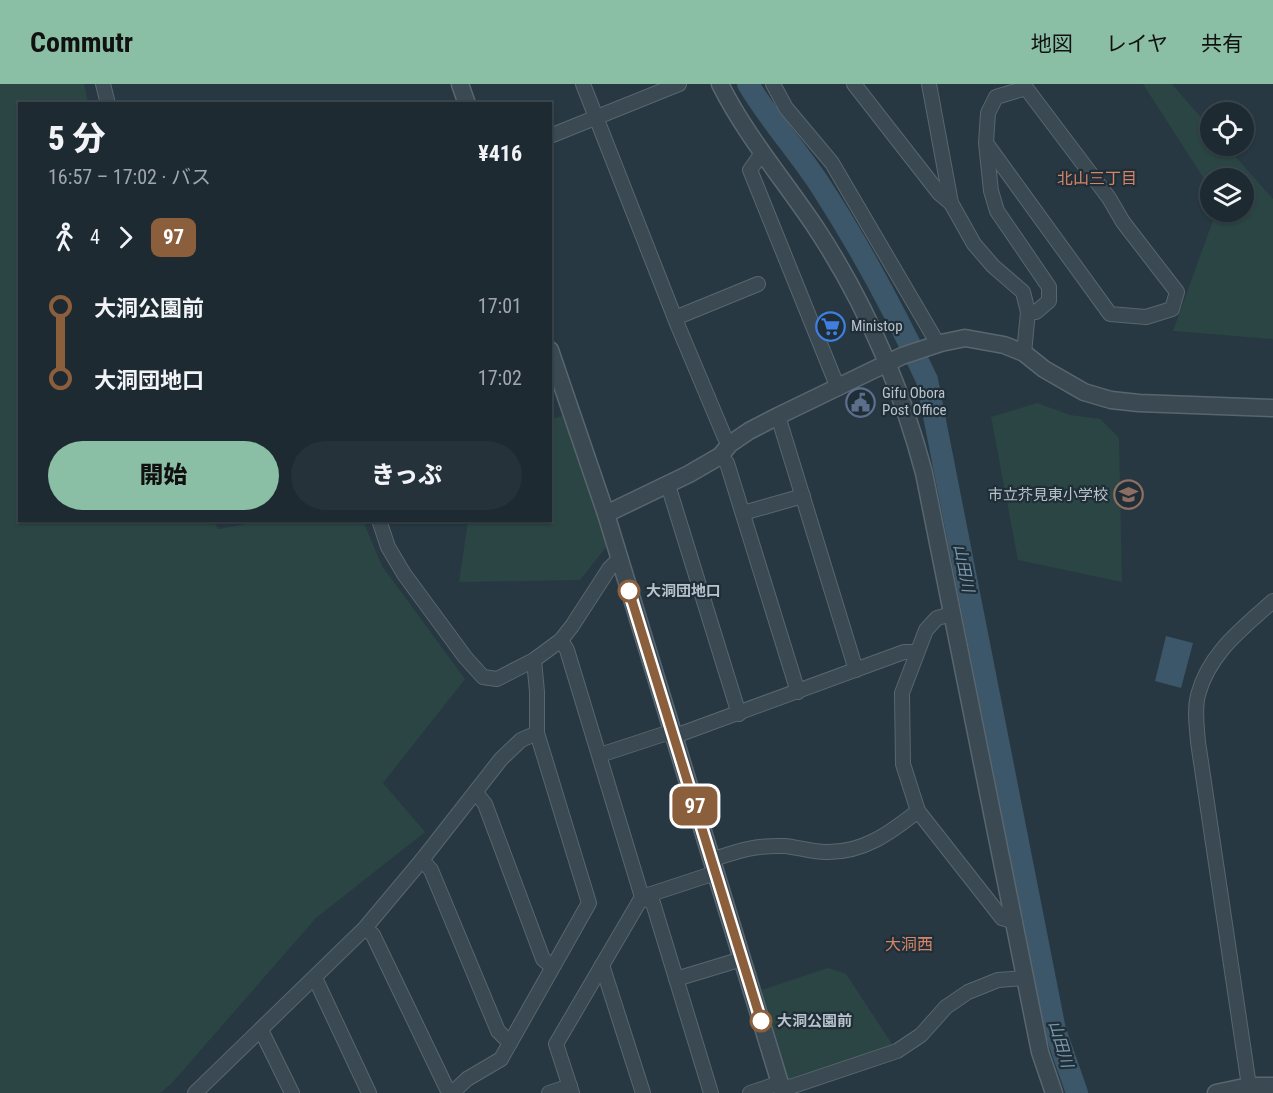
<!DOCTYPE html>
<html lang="ja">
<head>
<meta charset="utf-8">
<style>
	body { margin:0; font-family:"Roboto Condensed","Noto Sans JP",sans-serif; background:#25323a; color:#f1f3f6; height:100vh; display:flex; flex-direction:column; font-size:22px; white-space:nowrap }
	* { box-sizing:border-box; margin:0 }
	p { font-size:20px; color:#a0a7ac }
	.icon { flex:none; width:33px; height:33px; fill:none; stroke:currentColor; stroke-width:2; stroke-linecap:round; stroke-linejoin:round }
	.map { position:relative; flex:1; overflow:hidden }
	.drawer { position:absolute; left:18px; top:18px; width:534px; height:420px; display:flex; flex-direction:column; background:#1d2a32; border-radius:0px; box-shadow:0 2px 4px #0004,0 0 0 2px #3b464d }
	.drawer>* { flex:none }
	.badge { padding:0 12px; border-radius:9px; font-size:21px; line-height:39px }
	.buttons { position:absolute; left:1200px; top:18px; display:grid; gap:12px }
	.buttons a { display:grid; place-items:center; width:54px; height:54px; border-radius:50%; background:#1d2a32; box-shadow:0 2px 4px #0004,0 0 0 2px #3b464d; font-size:30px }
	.map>.badge { position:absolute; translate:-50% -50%; box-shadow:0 0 0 3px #fff }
	.legs { display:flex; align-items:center; gap:9px; height:66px; padding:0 30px; font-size:20px }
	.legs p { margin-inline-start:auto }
	.overview { display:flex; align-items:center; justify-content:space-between; height:102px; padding:0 30px }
	h1 { font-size:33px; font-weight:800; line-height:45px }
	.cta { display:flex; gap:12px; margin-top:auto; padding:12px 30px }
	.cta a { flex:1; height:69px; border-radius:36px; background:#8abfa5; color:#111; font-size:24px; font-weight:800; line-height:69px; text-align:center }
	.cta a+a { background:#25323a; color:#f1f3f6 }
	ul { padding:0 30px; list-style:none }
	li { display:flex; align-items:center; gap:21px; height:72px; font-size:22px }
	li i { display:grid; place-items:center; width:9px; height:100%; margin:0 8px; background:currentColor }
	li i::after { content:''; width:15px; height:15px; margin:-8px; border:4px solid; border-radius:50%; background:#1d2a32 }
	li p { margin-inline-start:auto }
	li:first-child i { background:linear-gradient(#0000 50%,currentColor 0) }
	li:last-child i { background:linear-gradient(currentColor 50%,#0000 0) }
	header { display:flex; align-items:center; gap:36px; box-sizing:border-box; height:84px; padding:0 30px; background:#8abfa5; color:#111 }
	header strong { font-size:28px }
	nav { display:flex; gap:33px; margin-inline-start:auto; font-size:21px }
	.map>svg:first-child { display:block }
	.green { fill:#2a4543 }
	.water { fill:#3b5769 }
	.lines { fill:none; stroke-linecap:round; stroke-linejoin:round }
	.river { stroke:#3b5769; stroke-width:22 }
	.minor-casing { stroke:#59666f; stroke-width:16 }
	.tertiary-casing { stroke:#59666f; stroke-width:19 }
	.minor { stroke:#3b4952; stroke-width:14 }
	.tertiary { stroke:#3b4952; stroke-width:16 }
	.line-1-casing { stroke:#fff; stroke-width:14 }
	.line-1 { stroke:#8b5e3c; stroke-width:9 }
	.stop-1-dot { fill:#fff; stroke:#8b5e3c; stroke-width:3 }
	.labels { text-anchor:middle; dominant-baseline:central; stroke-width:4.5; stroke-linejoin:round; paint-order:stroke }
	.poi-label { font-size:15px; fill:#b8c3cc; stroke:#202e38; text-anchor:start }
	.stop-label { font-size:15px; font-weight:bold; fill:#b8c3cc; stroke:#202e38; text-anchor:start }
	.neighbourhood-label { font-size:16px; fill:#d68569; stroke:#202e38 }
	.water-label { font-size:16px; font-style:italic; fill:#7999ae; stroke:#202e38 }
</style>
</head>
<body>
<header>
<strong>Commutr</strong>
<nav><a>地図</a><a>レイヤ</a><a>共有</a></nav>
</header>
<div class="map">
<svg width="1273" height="1009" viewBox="0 0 1273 1009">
	<rect width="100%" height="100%" fill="#273842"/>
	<g class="green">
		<polygon points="0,0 84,0 88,19 20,20 20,436 213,436 218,445 264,437 363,437 382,482 465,595 383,699 425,748 316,834 172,999 160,1009 0,1009"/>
		<polygon points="1143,0 1172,0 1210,44 1210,62 1226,62 1273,115 1273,255 1173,247 1216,128 1244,128 1244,94 1210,94 1210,104"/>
		<polygon points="1037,319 1070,331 1100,335 1119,354 1122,498 1018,476 991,333"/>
		<polygon points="567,331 608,461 580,496 459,498 468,437 550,436 551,335"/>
		<polygon points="828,884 846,890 894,963 789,999 762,906"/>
	</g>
	<polygon class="water" points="1166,552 1193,559 1181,604 1155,597"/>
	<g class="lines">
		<path class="river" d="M748,0C770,37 799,68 822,104C862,166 896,230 927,296L1055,946L1077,1009"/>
		<defs>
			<g id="minor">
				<polyline points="103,0 108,20"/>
				<polyline points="583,0 678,242 725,354 730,360"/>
				<polyline points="773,0 786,24 832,79 938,260"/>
				<polyline points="854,0 939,109 951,119"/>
				<polyline points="929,0 951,119 974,160 993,182 1023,208 1028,228 1024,269"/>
				<polyline points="550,52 679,0"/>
				<polyline points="986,59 1110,230 1146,233 1172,225 1177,208 1123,138 1109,114 1026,4 996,13 988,29 986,59 991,107 997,127 1049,203 1049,217 1036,228 1028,228"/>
				<polyline points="762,69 750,86 838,304"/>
				<polyline points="675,234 758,200"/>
				<polyline points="778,332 856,586"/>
				<polyline points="720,372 727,379 798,608"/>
				<polyline points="668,401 739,630"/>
				<polyline points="743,429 803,412"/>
				<polyline points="379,436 388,463 404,490 465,573 483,593 497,595 534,576 561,556 572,542 609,485 619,475"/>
				<polyline points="952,530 937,534 926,546 902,609 903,680 918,727 1002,834 1015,838"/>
				<polyline points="561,556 567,566 642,813 653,819 711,1009"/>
				<polyline points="600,671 664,650 675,652 904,568 917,568"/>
				<polyline points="476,709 485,720 543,875 552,883"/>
				<polyline points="422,776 431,786 498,947 510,959"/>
				<path d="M711,776C738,767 755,761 784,762C798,763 812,768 826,768C863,769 890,749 918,727"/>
				<polyline points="365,844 373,851 449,1009"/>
				<polyline points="602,881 643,1009"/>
				<polyline points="315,894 369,1009"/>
				<polyline points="676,895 742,875"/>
				<polyline points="261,946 292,1009"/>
				<path d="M1249,1002L1198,658C1197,643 1194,626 1198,611C1209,569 1242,545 1273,517"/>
				<polyline points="195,1009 365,844 422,776 501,675 521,656 537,649"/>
				<polyline points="452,1009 467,995 501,975 589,819 537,649 537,608 534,576"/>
				<polyline points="549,1009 570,1002"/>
				<polyline points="572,1009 556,960 642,813 715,789"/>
				<polyline points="750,1009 774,1001 790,1003 897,967 921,951 946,923 968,908 998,896 1025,894"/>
			</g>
			<g id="tertiary">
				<polyline points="460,0 467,20"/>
				<path d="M720,0C746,52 784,96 816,144C866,220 901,302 924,389L1040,968L1054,1009"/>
				<polyline points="550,266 606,430 783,1009"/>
				<polyline points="606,430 689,390 720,372 730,360 749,347 778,332 902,272 941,259 965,254 1004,261 1024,269 1044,285 1084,308 1111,316 1139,319 1273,324"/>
				<polyline points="1216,1009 1249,1002 1273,1002"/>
			</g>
		</defs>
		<use href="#minor" class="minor-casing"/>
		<use href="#tertiary" class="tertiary-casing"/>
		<use href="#minor" class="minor"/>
		<use href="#tertiary" class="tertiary"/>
	</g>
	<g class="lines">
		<defs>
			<polyline id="line-1" points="629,507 761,937"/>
		</defs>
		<use href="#line-1" class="line-1-casing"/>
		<use href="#line-1" class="line-1"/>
	</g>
	<defs>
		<symbol id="supermarket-ring" viewBox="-11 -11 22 22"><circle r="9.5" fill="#202e38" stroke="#3f7fe0" stroke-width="1.5"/><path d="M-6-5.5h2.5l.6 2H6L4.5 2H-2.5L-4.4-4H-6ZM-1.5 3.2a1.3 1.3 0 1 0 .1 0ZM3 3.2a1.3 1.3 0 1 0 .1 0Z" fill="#3f7fe0"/></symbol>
		<symbol id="civic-ring" viewBox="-11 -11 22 22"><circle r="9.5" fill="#202e38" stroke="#5c6f8a" stroke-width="1.5"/><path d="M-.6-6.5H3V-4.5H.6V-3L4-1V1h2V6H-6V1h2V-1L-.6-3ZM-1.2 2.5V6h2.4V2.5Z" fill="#5c6f8a"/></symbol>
		<symbol id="school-ring" viewBox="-11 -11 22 22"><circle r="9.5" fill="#202e38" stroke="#8d6e63" stroke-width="1.5"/><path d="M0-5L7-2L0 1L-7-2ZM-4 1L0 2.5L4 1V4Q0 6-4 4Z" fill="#8d6e63"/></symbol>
	</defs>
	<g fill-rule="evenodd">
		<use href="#supermarket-ring" x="814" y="226" width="33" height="33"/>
		<use href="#civic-ring" x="844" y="302" width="33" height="33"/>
		<use href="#school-ring" x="1112" y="394" width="33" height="33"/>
	</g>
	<g class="stop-1-dot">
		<circle cx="629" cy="507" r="10"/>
		<circle cx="761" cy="937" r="10"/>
	</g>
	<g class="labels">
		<g class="poi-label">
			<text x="851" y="242">Ministop</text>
			<text x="882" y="309">Gifu Obora<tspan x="882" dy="17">Post Office</tspan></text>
			<text x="1108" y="411" text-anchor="end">市立芥見東小学校</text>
		</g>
		<g class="stop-label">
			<text x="646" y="507">大洞団地口</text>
			<text x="777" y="937">大洞公園前</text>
		</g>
		<g class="neighbourhood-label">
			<text x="1097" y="94">北山三丁目</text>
			<text x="909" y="860">大洞西</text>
		</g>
		<g class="water-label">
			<text transform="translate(964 484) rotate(79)">山田川</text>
			<text transform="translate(1061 960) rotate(73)">山田川</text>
		</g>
	</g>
</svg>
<div class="buttons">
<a><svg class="icon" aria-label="locate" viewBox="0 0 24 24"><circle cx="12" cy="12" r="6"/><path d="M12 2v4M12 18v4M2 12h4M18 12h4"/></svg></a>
<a><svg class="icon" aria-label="layers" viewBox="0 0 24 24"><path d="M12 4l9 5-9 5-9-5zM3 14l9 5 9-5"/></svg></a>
</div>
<b class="badge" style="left:695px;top:722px;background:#8b5e3c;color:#fff">97</b>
<section class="drawer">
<div class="overview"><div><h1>5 分</h1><p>16:57 – 17:02 · バス</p></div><b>¥416</b></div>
<div class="legs"><svg class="icon" aria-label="walk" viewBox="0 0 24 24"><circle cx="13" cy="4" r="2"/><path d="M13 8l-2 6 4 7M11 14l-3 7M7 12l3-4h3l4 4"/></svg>4<svg class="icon" aria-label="forward" viewBox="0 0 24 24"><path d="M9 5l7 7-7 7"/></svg><b class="badge" style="background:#8b5e3c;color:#fff">97</b></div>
<ul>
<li><i style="color:#8b5e3c"></i><b>大洞公園前</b><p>17:01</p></li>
<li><i style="color:#8b5e3c"></i><b>大洞団地口</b><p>17:02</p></li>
</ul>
<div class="cta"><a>開始</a><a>きっぷ</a></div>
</section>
</div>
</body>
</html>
